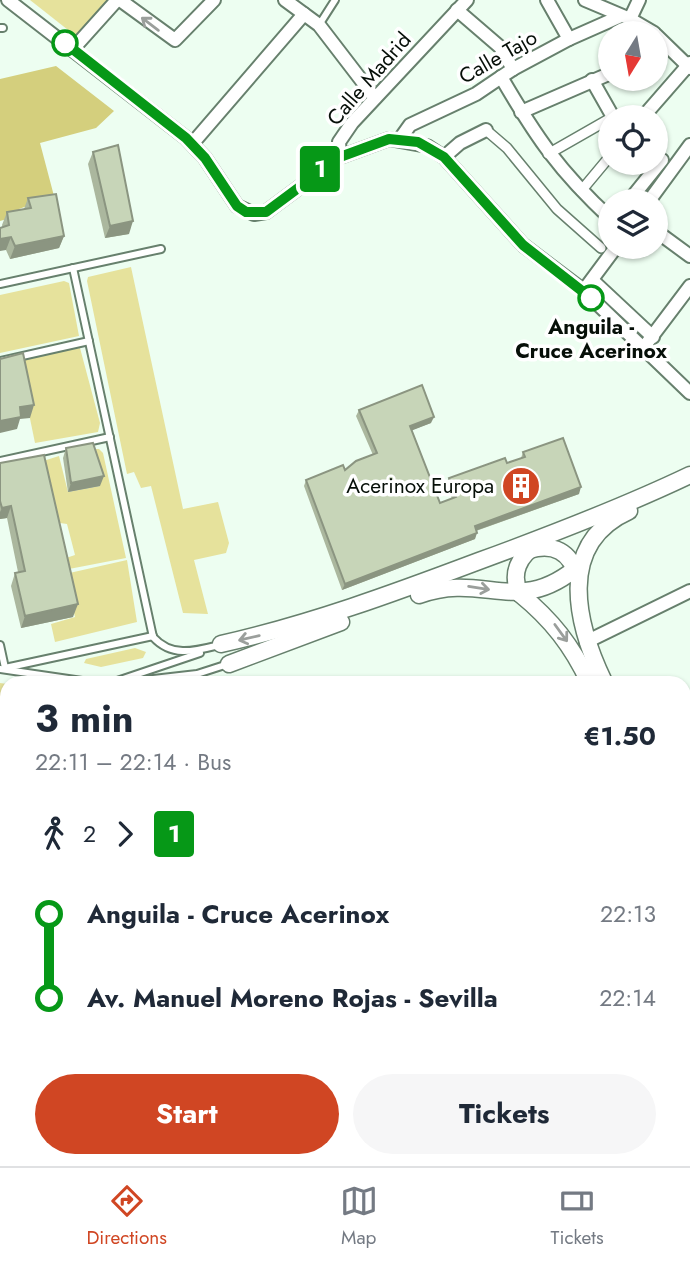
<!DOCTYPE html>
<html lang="en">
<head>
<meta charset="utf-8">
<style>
	body { margin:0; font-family:Jost,sans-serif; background:#f6f6f7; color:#1f2937; height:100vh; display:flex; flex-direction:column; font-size:26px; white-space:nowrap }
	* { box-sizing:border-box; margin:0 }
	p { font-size:23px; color:#747a83 }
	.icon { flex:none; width:38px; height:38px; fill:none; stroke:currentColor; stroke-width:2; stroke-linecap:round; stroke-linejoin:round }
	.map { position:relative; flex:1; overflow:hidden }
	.details { position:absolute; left:0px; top:676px; width:691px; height:492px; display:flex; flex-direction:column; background:#fff; border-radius:21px 21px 0 0; box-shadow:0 2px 5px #0004 }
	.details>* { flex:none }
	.badge { padding:0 14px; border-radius:5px; font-size:24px; line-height:46px }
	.needle { width:46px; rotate:191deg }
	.buttons { position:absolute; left:598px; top:21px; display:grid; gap:14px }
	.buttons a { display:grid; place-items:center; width:70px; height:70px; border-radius:50%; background:#fff; box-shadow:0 2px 5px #0004; font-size:35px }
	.map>.badge { position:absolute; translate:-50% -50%; box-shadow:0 0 0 4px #fff }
	.legs { display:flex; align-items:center; gap:10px; height:77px; padding:0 35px; font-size:23px }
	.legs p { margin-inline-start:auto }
	.head { display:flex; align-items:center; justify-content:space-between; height:119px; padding:0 35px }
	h1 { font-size:38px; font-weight:700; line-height:52px }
	.primary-button { display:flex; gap:14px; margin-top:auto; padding:14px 35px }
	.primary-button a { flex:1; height:80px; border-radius:42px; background:#d04623; color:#fff; font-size:28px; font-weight:700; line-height:80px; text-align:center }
	.primary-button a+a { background:#f6f6f7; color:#1f2937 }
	ul { padding:0 35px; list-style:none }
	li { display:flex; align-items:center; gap:24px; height:84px; font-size:26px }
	li i { display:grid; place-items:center; width:10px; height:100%; margin:0 9px; background:currentColor }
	li i::after { content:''; width:18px; height:18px; margin:-9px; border:5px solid; border-radius:50%; background:#fff }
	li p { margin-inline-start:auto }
	li:first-child i { background:linear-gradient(#0000 50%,currentColor 0) }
	li:last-child i { background:linear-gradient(currentColor 50%,#0000 0) }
	.menu { display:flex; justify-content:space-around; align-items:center; height:98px; border-top:2px solid #e0e1e3; background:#fff; font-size:19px; color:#747a83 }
	.menu a { display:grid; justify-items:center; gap:4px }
	.menu .on { color:#d04623 }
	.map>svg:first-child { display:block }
	.green { fill:#e6e29c }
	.forest { fill:#d4cf7d }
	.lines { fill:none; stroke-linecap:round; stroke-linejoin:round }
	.service-casing { stroke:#67806d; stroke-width:10 }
	.pedestrian-casing { stroke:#67806d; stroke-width:12 }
	.minor-casing { stroke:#67806d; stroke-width:16 }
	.tertiary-casing { stroke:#67806d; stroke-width:19 }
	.service { stroke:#fff; stroke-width:6 }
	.pedestrian { stroke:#fff; stroke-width:9 }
	.minor { stroke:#fff; stroke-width:12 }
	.tertiary { stroke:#fff; stroke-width:16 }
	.wall { fill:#abb79e }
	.shaded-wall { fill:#8b9581 }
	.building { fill:#c7d5b8; stroke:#8b9581; stroke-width:2 }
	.oneway { stroke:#9b9f9c }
	.line-1-casing { stroke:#fff; stroke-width:16 }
	.line-1 { stroke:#069817; stroke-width:10 }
	.stop-1-dot { fill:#fff; stroke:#069817; stroke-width:3.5 }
	.labels { text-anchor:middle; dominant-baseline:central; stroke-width:7; stroke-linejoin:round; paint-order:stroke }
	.street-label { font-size:21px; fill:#060f08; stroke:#fff }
	.stop-label { font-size:21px; font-weight:bold; fill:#060f08; stroke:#fff }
	.poi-label { font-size:21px; fill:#060f08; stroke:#fff; text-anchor:end }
</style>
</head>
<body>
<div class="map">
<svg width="690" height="1166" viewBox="0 0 690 1166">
	<rect width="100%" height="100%" fill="#edfef1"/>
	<g class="green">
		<polygon points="30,0 113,0 77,37"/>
		<polygon points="131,267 183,509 218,502 229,543 226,553 194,560 208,614 183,613 151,486 141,488 134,472 127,474 87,281 88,277"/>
		<polygon points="64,281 69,283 79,336 0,353 0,295"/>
		<polygon points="80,348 100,423 98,432 35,443 18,360"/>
		<polygon points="91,449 99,449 103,453 126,558 69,569 66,558 75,555 67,524 60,523 40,462 59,456 68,492 100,486"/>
		<polygon points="127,560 137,622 55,642 51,624 75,617 65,574"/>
		<polygon points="135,648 146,652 143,658 101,667 84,663 86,659"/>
		<polygon points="0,683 7,684 7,717 0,720"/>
	</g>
	<polygon class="forest" points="56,66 114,111 96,128 40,143 54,196 19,209 21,215 0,221 0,79"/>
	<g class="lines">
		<defs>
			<g id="service">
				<polyline points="319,25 335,0"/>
				<polyline points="0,28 3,28"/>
				<path d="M73,268L153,637C172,658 195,651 219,645"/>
				<polyline points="0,284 161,249"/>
				<polyline points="0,361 89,341"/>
				<polyline points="0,461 110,437"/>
				<polyline points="0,645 5,668 153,636"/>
				<polyline points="0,669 89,682"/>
				<polyline points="114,682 200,653"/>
				<polyline points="127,682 197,674 228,664"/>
				<polyline points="0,738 7,735"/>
				<polyline points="0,748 7,745"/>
				<polyline points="684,1090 690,1087"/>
				<polyline points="684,1112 690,1110"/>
				<polyline points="645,1160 648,1166"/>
				<polyline points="657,1160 662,1166"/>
				<polyline points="523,1166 535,1160"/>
				<polyline points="670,1166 682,1160"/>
				<polyline points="686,1166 690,1164"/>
			</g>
			<g id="pedestrian">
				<polyline points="486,130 507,148 557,209 601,248"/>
				<polyline points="548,154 611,118"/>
				<polyline points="581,191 611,155"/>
			</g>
			<g id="minor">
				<polyline points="8,0 186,138 205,158 237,206 254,214 266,212 340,157 389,139 427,146 444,157 523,245 584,291 690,393"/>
				<polyline points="120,0 175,40 214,0"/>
				<polyline points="285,0 319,25 375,98"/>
				<polyline points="547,0 569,39"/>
				<polyline points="585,0 630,19 654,33"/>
				<polyline points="457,10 500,47 513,69"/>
				<polyline points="630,19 639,0"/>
				<polyline points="656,35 690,68"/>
				<polyline points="73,49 117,0"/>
				<path d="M501,77C536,137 559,171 611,219"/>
				<polyline points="592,80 613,117"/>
				<polyline points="521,112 611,73"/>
				<polyline points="643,117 690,63"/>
				<polyline points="400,139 410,125 476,94 513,69 569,39 621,16"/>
				<polyline points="192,144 304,14"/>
				<polyline points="340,157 339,142 352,123 467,0"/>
				<polyline points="444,157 460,143 486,130"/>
				<polyline points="629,201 662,160"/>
				<polyline points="649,201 690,145"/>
				<polyline points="656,231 690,256"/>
				<polyline points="592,280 653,337"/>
				<polyline points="587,286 616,247"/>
				<polyline points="647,343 690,286"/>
				<polyline points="586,642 690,591"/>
				<polyline points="0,891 7,888"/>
				<polyline points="0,1019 7,1015"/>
				<polyline points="0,1148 7,1144"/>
				<polyline points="370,1160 373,1166"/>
			</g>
			<g id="tertiary">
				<path d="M529,550C553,543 571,551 577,577"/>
				<path d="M520,594C510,574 519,555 537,545"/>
				<path d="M520,594C552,620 572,646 589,682"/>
				<path d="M419,595C486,571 518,619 581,564"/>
				<path d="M221,644C310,624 394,593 479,561C550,535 621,508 690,475"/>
				<polyline points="229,664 341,622"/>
				<path d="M604,682C577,626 555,544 629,511"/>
				<polyline points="684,822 690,824"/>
				<polyline points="684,889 690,897"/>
				<polyline points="105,1166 110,1160"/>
				<polyline points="122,1166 127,1160"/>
			</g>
		</defs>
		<use href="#service" class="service-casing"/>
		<use href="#pedestrian" class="pedestrian-casing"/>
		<use href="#minor" class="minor-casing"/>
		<use href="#tertiary" class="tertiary-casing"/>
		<use href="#service" class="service"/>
		<use href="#pedestrian" class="pedestrian"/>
		<use href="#minor" class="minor"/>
		<use href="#tertiary" class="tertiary"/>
	</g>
	<g class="wall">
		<polygon points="93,152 129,234 105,238 88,164"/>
		<polygon points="28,198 64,236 59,248 10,259 6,250 2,225 7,212 24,209"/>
		<polygon points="359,410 431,423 412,430 440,503 452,499 446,484 449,478 507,463 521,458 523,452 579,494 476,531 475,539 342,590 304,486 306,480 345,470 373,455 356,416"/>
		<polygon points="66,448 100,486 68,492 63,458"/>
		<polygon points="0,463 73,617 21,628 11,586 15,573 18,572 7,518 0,519"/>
		<polygon points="387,1160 435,1160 423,1166 390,1166"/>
	</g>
	<g class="shaded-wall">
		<polygon points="133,221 129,234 105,238 110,226"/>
		<polygon points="64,236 59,248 10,259 15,246"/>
		<polygon points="11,237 6,250 0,251 0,239"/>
		<polygon points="34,405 30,418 20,419 17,429 0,433 0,421 20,407"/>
		<polygon points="434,417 431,423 408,432 410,426"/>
		<polygon points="104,476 100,486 68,492 71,483"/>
		<polygon points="581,487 579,494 472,532 475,526"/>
		<polygon points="11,506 7,518 0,519 0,512 2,508"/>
		<polygon points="477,533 475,539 342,590 345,584"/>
		<polygon points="78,604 73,617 21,628 25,616"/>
		<polygon points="690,1144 690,1152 684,1154 684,1146"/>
		<polygon points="417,1160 435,1160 423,1166 404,1166"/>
	</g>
	<g class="building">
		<polygon points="118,145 133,221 110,226 93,152"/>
		<polygon points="56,194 64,236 15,246 11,237 0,239 0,228 9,225 7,212 31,208 28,198"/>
		<polygon points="23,353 34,405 20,407 21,417 0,421 0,359"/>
		<polygon points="422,385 434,417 410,426 440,503 456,497 449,478 505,458 507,463 525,457 523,452 563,438 581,487 475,526 477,533 345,584 306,480 343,465 345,470 356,461 377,453 359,410"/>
		<polygon points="93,443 104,476 71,483 66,448"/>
		<polygon points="44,455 78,604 25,616 15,573 25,571 11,506 2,508 0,501 0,463"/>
		<polygon points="690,1121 690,1144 684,1146 684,1124"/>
		<polygon points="186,1160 361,1160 366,1166 179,1166"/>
		<polygon points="396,1160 417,1160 404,1166 399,1166"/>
	</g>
	<defs><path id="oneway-shaft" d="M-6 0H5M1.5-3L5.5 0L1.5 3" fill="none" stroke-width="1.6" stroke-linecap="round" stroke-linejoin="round" transform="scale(1.75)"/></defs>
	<g class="oneway">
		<use href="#oneway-shaft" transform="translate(150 24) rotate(-143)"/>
		<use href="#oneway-shaft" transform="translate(479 588) rotate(9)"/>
		<use href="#oneway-shaft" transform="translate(561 633) rotate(54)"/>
		<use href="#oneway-shaft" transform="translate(249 638) rotate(167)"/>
	</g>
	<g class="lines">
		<defs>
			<polyline id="line-1" points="65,43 186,138 205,158 237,206 246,212 266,212 340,157 389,139 418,142 444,157 523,245 591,298"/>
		</defs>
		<use href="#line-1" class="line-1-casing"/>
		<use href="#line-1" class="line-1"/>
	</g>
	<defs>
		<symbol id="building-disc" viewBox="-11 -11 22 22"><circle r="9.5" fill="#d04623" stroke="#fff"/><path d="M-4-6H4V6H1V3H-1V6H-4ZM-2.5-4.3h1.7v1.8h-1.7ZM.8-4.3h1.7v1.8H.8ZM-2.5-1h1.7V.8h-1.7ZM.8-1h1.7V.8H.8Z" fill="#fff"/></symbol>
	</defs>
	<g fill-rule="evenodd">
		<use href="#building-disc" x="499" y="464" width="44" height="44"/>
	</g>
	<g class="stop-1-dot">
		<circle cx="65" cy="43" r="12"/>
		<circle cx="591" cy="298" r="12"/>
	</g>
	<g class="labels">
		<g class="street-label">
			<text transform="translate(498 57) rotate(-30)">Calle Tajo</text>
			<text transform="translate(369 79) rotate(-49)">Calle Madrid</text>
		</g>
		<g class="stop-label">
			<text x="591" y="327">Anguila -<tspan x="591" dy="24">Cruce Acerinox</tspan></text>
		</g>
		<g class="poi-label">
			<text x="494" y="486">Acerinox Europa</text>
		</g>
	</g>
</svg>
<div class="buttons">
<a><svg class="needle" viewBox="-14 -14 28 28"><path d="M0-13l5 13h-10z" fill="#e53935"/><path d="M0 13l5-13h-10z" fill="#747a83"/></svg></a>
<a><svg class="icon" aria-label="locate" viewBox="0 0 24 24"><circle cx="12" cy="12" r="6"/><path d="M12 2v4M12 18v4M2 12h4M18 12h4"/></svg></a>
<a><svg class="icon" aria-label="layers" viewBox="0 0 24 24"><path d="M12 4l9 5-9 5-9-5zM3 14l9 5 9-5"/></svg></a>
</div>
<b class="badge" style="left:320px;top:169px;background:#069817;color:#fff">1</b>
<section class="details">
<div class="head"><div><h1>3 min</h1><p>22:11 – 22:14 · Bus</p></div><b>€1.50</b></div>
<div class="legs"><svg class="icon" aria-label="walk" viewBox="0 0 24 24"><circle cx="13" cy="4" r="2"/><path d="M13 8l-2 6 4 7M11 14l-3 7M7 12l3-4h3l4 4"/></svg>2<svg class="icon" aria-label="forward" viewBox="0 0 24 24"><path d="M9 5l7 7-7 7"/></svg><b class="badge" style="background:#069817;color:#fff">1</b></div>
<ul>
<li><i style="color:#069817"></i><b>Anguila - Cruce Acerinox</b><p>22:13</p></li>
<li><i style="color:#069817"></i><b>Av. Manuel Moreno Rojas - Sevilla</b><p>22:14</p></li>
</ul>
<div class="primary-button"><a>Start</a><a>Tickets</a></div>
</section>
</div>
<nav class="menu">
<a class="on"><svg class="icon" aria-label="directions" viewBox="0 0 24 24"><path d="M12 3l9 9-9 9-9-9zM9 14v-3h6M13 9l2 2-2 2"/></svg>Directions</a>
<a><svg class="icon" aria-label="map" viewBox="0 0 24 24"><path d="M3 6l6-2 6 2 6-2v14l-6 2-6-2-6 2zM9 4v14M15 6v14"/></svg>Map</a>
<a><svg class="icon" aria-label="tickets" viewBox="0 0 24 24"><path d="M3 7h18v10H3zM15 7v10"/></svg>Tickets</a>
</nav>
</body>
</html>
